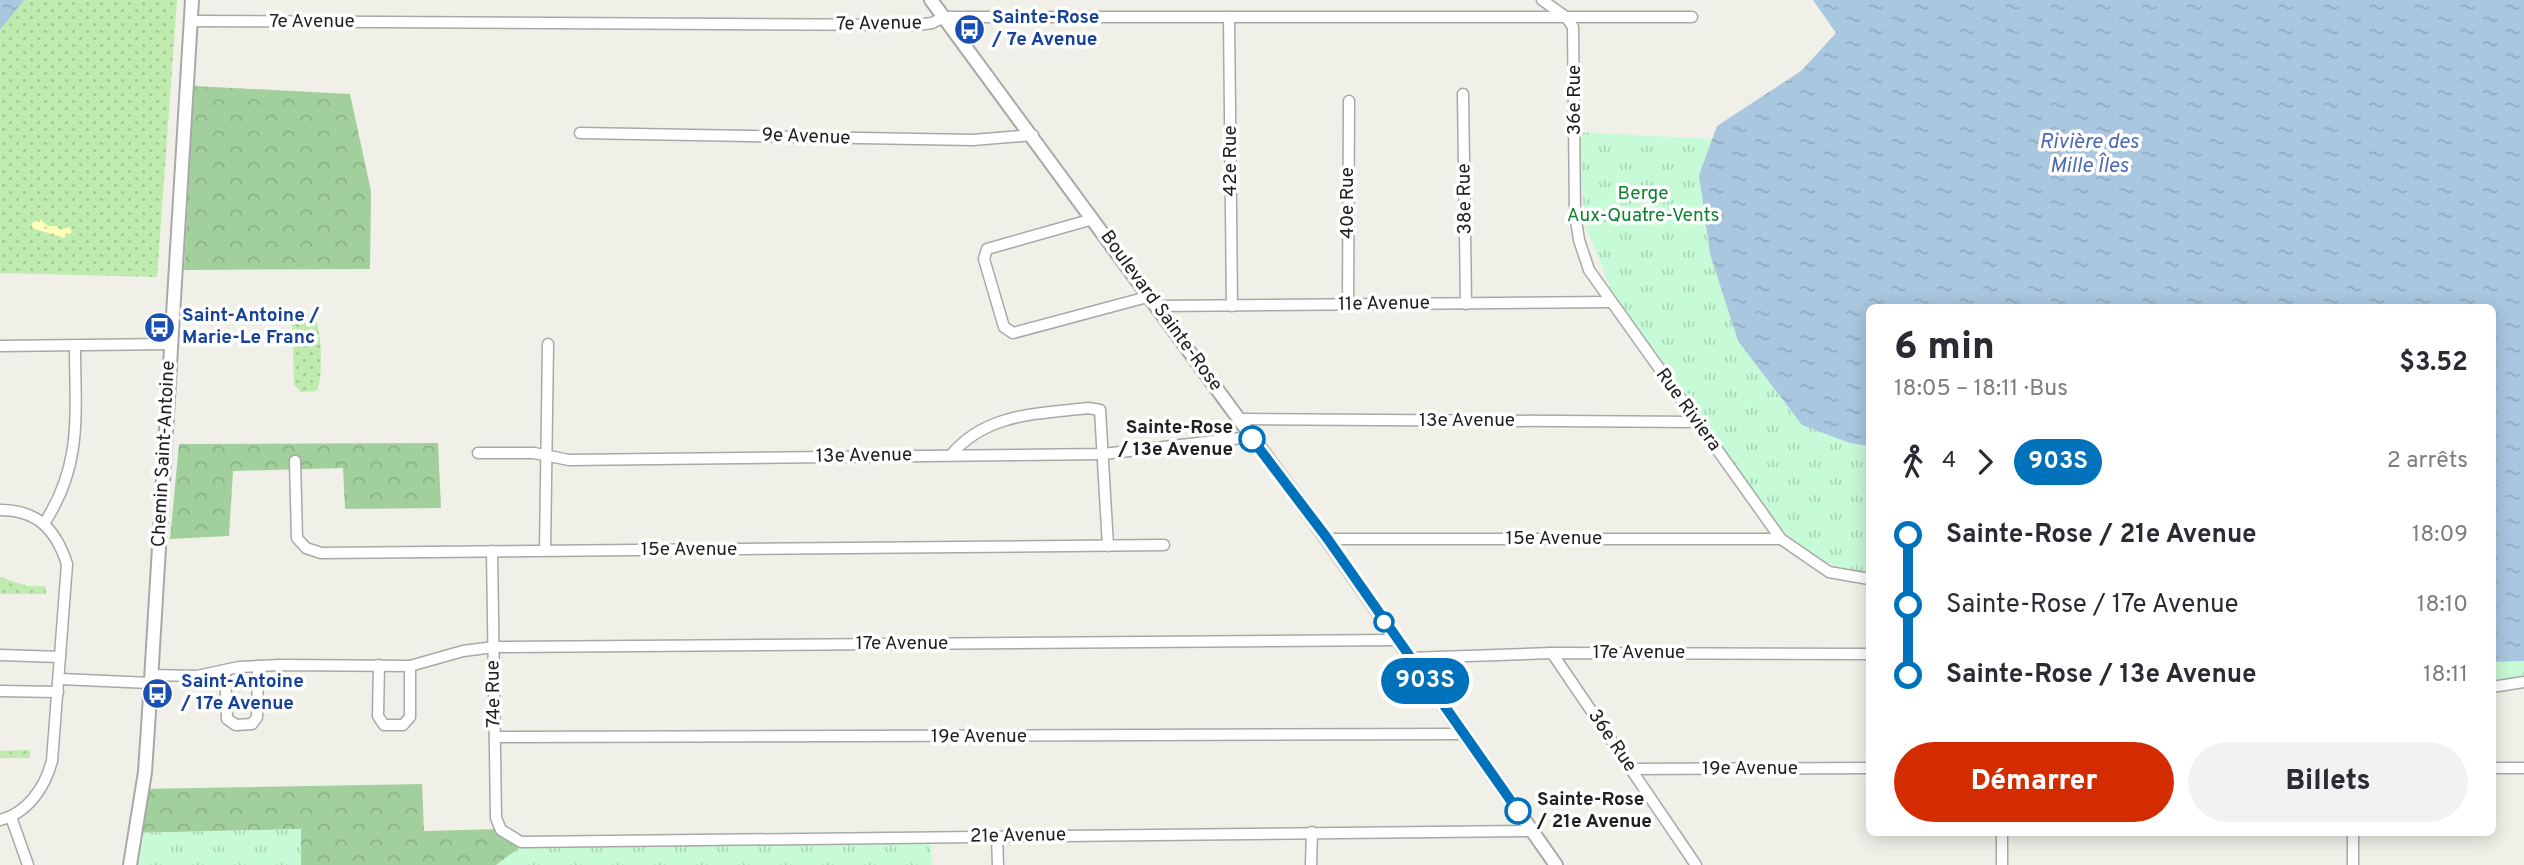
<!DOCTYPE html>
<html lang="fr">
<head>
<meta charset="utf-8">
<style>
	body { margin:0; font-family:Overpass,sans-serif; background:#f2f2f3; color:#2b2b33; height:100vh; display:flex; flex-direction:column; font-size:26px; white-space:nowrap }
	* { box-sizing:border-box; margin:0 }
	p { font-size:23px; color:#7c7c81 }
	.icon { flex:none; width:38px; height:38px; fill:none; stroke:currentColor; stroke-width:2; stroke-linecap:round; stroke-linejoin:round }
	.map { position:relative; flex:1; overflow:hidden }
	.drawer { position:absolute; left:1866px; top:304px; width:630px; height:532px; display:flex; flex-direction:column; background:#fff; border-radius:10px; box-shadow:0 4px 18px #0003 }
	.drawer>* { flex:none }
	.badge { padding:0 14px; border-radius:23px; font-size:24px; line-height:46px }
	.map>.badge { position:absolute; translate:-50% -50%; box-shadow:0 0 0 4px #fff }
	.legs { display:flex; align-items:center; gap:10px; height:77px; padding:0 28px; font-size:23px }
	.legs p { margin-inline-start:auto }
	.headline { display:flex; align-items:center; justify-content:space-between; height:119px; padding:0 28px }
	h1 { font-size:38px; font-weight:800; line-height:52px }
	.primary-button { display:flex; gap:14px; margin-top:auto; padding:14px 28px }
	.primary-button a { flex:1; height:80px; border-radius:42px; background:#d22c00; color:#fff; font-size:28px; font-weight:800; line-height:80px; text-align:center }
	.primary-button a+a { background:#f2f2f3; color:#2b2b33 }
	ul { padding:0 28px; list-style:none }
	li { display:flex; align-items:center; gap:24px; height:70px; font-size:26px }
	li i { display:grid; place-items:center; width:10px; height:100%; margin:0 9px; background:currentColor }
	li i::after { content:''; width:18px; height:18px; margin:-9px; border:5px solid; border-radius:50%; background:#fff }
	li p { margin-inline-start:auto }
	li:first-child i { background:linear-gradient(#0000 50%,currentColor 0) }
	li:last-child i { background:linear-gradient(currentColor 50%,#0000 0) }
	.map>svg:first-child { display:block }
	.grass { fill:url(#grass-dots) }
	.forest { fill:url(#forest-crowns) }
	.sand { fill:url(#sand-dots) }
	.park { fill:url(#park-tufts) }
	.water { fill:url(#water-ripples) }
	.lines { fill:none; stroke-linecap:round; stroke-linejoin:round }
	.minor-casing { stroke:#a8a8a8; stroke-width:13 }
	.tertiary-casing { stroke:#a8a8a8; stroke-width:16 }
	.minor { stroke:#fff; stroke-width:10 }
	.tertiary { stroke:#fff; stroke-width:12 }
	.line-1-casing { stroke:#fff; stroke-width:16 }
	.line-1 { stroke:#0072bc; stroke-width:10 }
	.stop-1-dot { fill:#fff; stroke:#0072bc; stroke-width:3.5 }
	.labels { text-anchor:middle; dominant-baseline:central; stroke-width:7; stroke-linejoin:round; paint-order:stroke }
	.transit-label { font-size:19px; font-weight:bold; fill:#164399; stroke:#fff; text-anchor:start }
	.street-label { font-size:19px; fill:#212121; stroke:#fff }
	.park-label { font-size:19px; fill:#0c822f; stroke:#fff }
	.stop-label { font-size:19px; font-weight:bold; fill:#212121; stroke:#fff; text-anchor:end }
	.water-label { font-size:21px; font-style:italic; fill:#4c6ab2; stroke:#fff }
</style>
</head>
<body>
<div class="map">
<svg width="2524" height="865" viewBox="0 0 2524 865">
	<defs>
		<pattern id="grass-dots" width="8" height="8" patternUnits="userSpaceOnUse" patternTransform="scale(1.75)"><rect width="8" height="8" fill="#c0ebaf"/><path d="M2 2h.1M6 6h.1" fill="none" stroke="#a5c996" stroke-width="1.8" stroke-linecap="round"/></pattern>
		<pattern id="forest-crowns" width="20" height="18" patternUnits="userSpaceOnUse" patternTransform="scale(1.75)"><rect width="20" height="18" fill="#a1d09d"/><path d="M2 6a3 3 0 1 1 6 0M12 15a3 3 0 1 1 6 0" fill="none" stroke="#8ab287"/></pattern>
		<pattern id="sand-dots" width="8" height="8" patternUnits="userSpaceOnUse" patternTransform="scale(1.75)"><rect width="8" height="8" fill="#feffb9"/><path d="M2 2h.1M6 6h.1" fill="none" stroke="#d9da9f" stroke-width="1.8" stroke-linecap="round"/></pattern>
		<pattern id="park-tufts" width="24" height="20" patternUnits="userSpaceOnUse" patternTransform="scale(1.75)"><rect width="24" height="20" fill="#c7fad6"/><path d="M3 7l-1-3M5 7V3M7 7l1-3M15 17l-1-3M17 17v-4M19 17l1-3" fill="none" stroke="#abd6b7"/></pattern>
		<pattern id="water-ripples" width="26" height="14" patternUnits="userSpaceOnUse" patternTransform="scale(1.75)"><rect width="26" height="14" fill="#a9c7df"/><path d="M2 4q2-2 4 0t4 0M15 11q2-2 4 0t4 0" fill="none" stroke="#91abbf"/></pattern>
	</defs>
	<rect width="100%" height="100%" fill="#f1f0e8"/>
	<g class="grass">
		<polygon points="0,0 177,0 157,277 0,273"/>
		<path d="M299,314L313,315C322,324 324,382 316,391L301,392L294,385L292,321Z"/>
		<polygon points="0,577 27,586 46,586 46,594 0,594"/>
		<polygon points="30,750 30,758 0,758 0,751"/>
	</g>
	<g class="forest">
		<polygon points="194,86 350,94 371,191 370,269 184,270"/>
		<polygon points="438,443 441,508 345,509 343,468 233,471 229,536 170,539 179,444"/>
		<polygon points="422,784 424,831 500,829 525,844 496,865 301,865 301,829 136,833 136,789"/>
	</g>
	<polygon class="sand" points="40,219 48,226 56,226 61,230 69,227 72,232 64,238 32,228 32,223"/>
	<g class="park">
		<polygon points="1578,132 1712,139 1699,175 1710,254 1738,341 1802,425 1850,443 1869,446 1869,577 1809,556 1784,532 1696,422 1616,302 1585,224"/>
		<polygon points="2524,661 2524,682 2492,687 2492,662"/>
		<polygon points="301,829 301,865 130,865 136,833"/>
		<polygon points="564,842 931,842 932,865 496,865 525,844"/>
	</g>
	<g class="water">
		<polygon points="0,0 24,0 0,30"/>
		<polygon points="1813,0 2524,0 2524,661 2492,662 2492,308 1869,308 1869,446 1850,443 1802,425 1738,341 1710,254 1699,175 1717,126 1801,71 1836,33"/>
	</g>
	<g class="lines">
		<defs>
			<g id="minor">
				<polyline points="1542,0 1566,17 1573,27 1575,214 1579,240 1589,270 1781,539 1829,572 1869,579"/>
				<polyline points="1229,17 1232,306"/>
				<polyline points="191,21 917,25 932,23 944,17 1692,17"/>
				<polyline points="1463,94 1466,304"/>
				<polyline points="580,133 973,140 1033,135"/>
				<polyline points="1093,219 987,249 984,259 1004,327 1013,333 1151,296"/>
				<polyline points="1348,305 1349,101"/>
				<polyline points="1159,306 1610,302"/>
				<polyline points="0,346 171,344"/>
				<polyline points="1239,419 1696,422"/>
				<polyline points="478,453 534,453 569,460 1103,454 1250,437"/>
				<path d="M951,455C986,413 1037,414 1088,408L1100,410L1108,546"/>
				<polyline points="295,461 297,538 306,548 321,553 1164,545"/>
				<path d="M0,510C38,510 56,530 67,564L52,761C45,787 28,813 0,820"/>
				<path d="M45,522C83,463 75,413 75,346"/>
				<polyline points="1327,539 1781,539"/>
				<polyline points="545,550 548,344"/>
				<polyline points="492,551 496,818 501,830 521,842 1533,831"/>
				<polyline points="1552,653 1696,865"/>
				<polyline points="0,655 60,657"/>
				<polyline points="1409,658 1552,653 1869,654"/>
				<polyline points="379,665 378,716 384,725 403,725 410,717 410,666"/>
				<polyline points="225,673 227,719 236,725 252,724 257,717 258,666"/>
				<polyline points="151,675 197,676 239,667 279,665 410,666 463,651 494,647 1396,640"/>
				<polyline points="60,679 150,683"/>
				<polyline points="2492,687 2524,682"/>
				<polyline points="0,691 58,692"/>
				<polyline points="495,737 1464,734"/>
				<polyline points="2492,768 2524,768"/>
				<polyline points="1631,769 1869,768"/>
				<polyline points="11,817 28,865"/>
				<polyline points="2002,833 2002,865"/>
				<polyline points="2353,833 2353,865"/>
				<polyline points="997,837 998,865"/>
				<polyline points="1311,865 1312,832"/>
			</g>
			<g id="tertiary">
				<polyline points="931,0 1327,539 1556,865"/>
				<polyline points="130,865 145,772 150,697 192,0"/>
			</g>
		</defs>
		<use href="#minor" class="minor-casing"/>
		<use href="#tertiary" class="tertiary-casing"/>
		<use href="#minor" class="minor"/>
		<use href="#tertiary" class="tertiary"/>
	</g>
	<g class="lines">
		<defs>
			<polyline id="line-1" points="1252,439 1327,538 1518,811"/>
		</defs>
		<use href="#line-1" class="line-1-casing"/>
		<use href="#line-1" class="line-1"/>
	</g>
	<defs>
		<symbol id="bus-disc" viewBox="-11 -11 22 22"><circle r="9.5" fill="#1a4fb4" stroke="#fff"/><path d="M-5-6H5V4H4V6H2V4H-2V6H-4V4H-5ZM-3.5-4V0h7V-4ZM-3.5 1.2v1.5H-2V1.2ZM2 1.2v1.5H3.5V1.2Z" fill="#fff"/></symbol>
	</defs>
	<g fill-rule="evenodd">
		<use href="#bus-disc" x="952" y="12" width="35" height="35"/>
		<use href="#bus-disc" x="142" y="310" width="35" height="35"/>
		<use href="#bus-disc" x="140" y="676" width="35" height="35"/>
	</g>
	<g class="stop-1-dot">
		<circle cx="1252" cy="439" r="12"/>
		<circle cx="1384" cy="622" r="9"/>
		<circle cx="1518" cy="811" r="12"/>
	</g>
	<g class="labels">
		<g class="transit-label">
			<text x="992" y="18">Sainte-Rose<tspan x="992" dy="22">/ 7e Avenue</tspan></text>
			<text x="182" y="316">Saint-Antoine /<tspan x="182" dy="22">Marie-Le Franc</tspan></text>
			<text x="181" y="682">Saint-Antoine<tspan x="181" dy="22">/ 17e Avenue</tspan></text>
		</g>
		<g class="street-label">
			<text x="312" y="22">7e Avenue</text>
			<text transform="translate(879 24) rotate(-1)">7e Avenue</text>
			<text transform="translate(1575 100) rotate(-90)">36e Rue</text>
			<text transform="translate(806 137) rotate(2)">9e Avenue</text>
			<text transform="translate(1231 161) rotate(-90)">42e Rue</text>
			<text transform="translate(1465 199) rotate(-91)">38e Rue</text>
			<text transform="translate(1348 203) rotate(-90)">40e Rue</text>
			<text transform="translate(1384 304) rotate(-1)">11e Avenue</text>
			<text transform="translate(1161 311) rotate(54)">Boulevard Sainte-Rose</text>
			<text transform="translate(1688 410) rotate(54)">Rue Riviera</text>
			<text x="1467" y="421">13e Avenue</text>
			<text transform="translate(164 454) rotate(-87)">Chemin Saint-Antoine</text>
			<text transform="translate(864 456) rotate(-1)">13e Avenue</text>
			<text x="1554" y="539">15e Avenue</text>
			<text x="689" y="550">15e Avenue</text>
			<text x="902" y="644">17e Avenue</text>
			<text x="1639" y="653">17e Avenue</text>
			<text transform="translate(494 694) rotate(-91)">74e Rue</text>
			<text x="979" y="737">19e Avenue</text>
			<text transform="translate(1612 741) rotate(56)">36e Rue</text>
			<text x="1750" y="769">19e Avenue</text>
			<text transform="translate(1018 836) rotate(-1)">21e Avenue</text>
		</g>
		<g class="park-label">
			<text x="1643" y="194">Berge<tspan x="1643" dy="22">Aux-Quatre-Vents</tspan></text>
		</g>
		<g class="stop-label">
			<text x="1233" y="428">Sainte-Rose<tspan x="1233" dy="22">/ 13e Avenue</tspan></text>
			<text x="1537" y="800" text-anchor="start">Sainte-Rose<tspan x="1537" dy="22">/ 21e Avenue</tspan></text>
		</g>
		<g class="water-label">
			<text x="2089" y="142">Rivière des<tspan x="2089" dy="24">Mille Îles</tspan></text>
		</g>
	</g>
</svg>
<b class="badge" style="left:1425px;top:681px;background:#0072bc;color:#fff">903S</b>
<section class="drawer">
<div class="headline"><div><h1>6 min</h1><p>18:05 – 18:11 · Bus</p></div><b>$3.52</b></div>
<div class="legs"><svg class="icon" aria-label="walk" viewBox="0 0 24 24"><circle cx="13" cy="4" r="2"/><path d="M13 8l-2 6 4 7M11 14l-3 7M7 12l3-4h3l4 4"/></svg>4<svg class="icon" aria-label="forward" viewBox="0 0 24 24"><path d="M9 5l7 7-7 7"/></svg><b class="badge" style="background:#0072bc;color:#fff">903S</b><p>2 arrêts</p></div>
<ul>
<li><i style="color:#0072bc"></i><b>Sainte-Rose / 21e Avenue</b><p>18:09</p></li>
<li><i style="color:#0072bc"></i><span>Sainte-Rose / 17e Avenue</span><p>18:10</p></li>
<li><i style="color:#0072bc"></i><b>Sainte-Rose / 13e Avenue</b><p>18:11</p></li>
</ul>
<div class="primary-button"><a>Démarrer</a><a>Billets</a></div>
</section>
</div>
</body>
</html>
